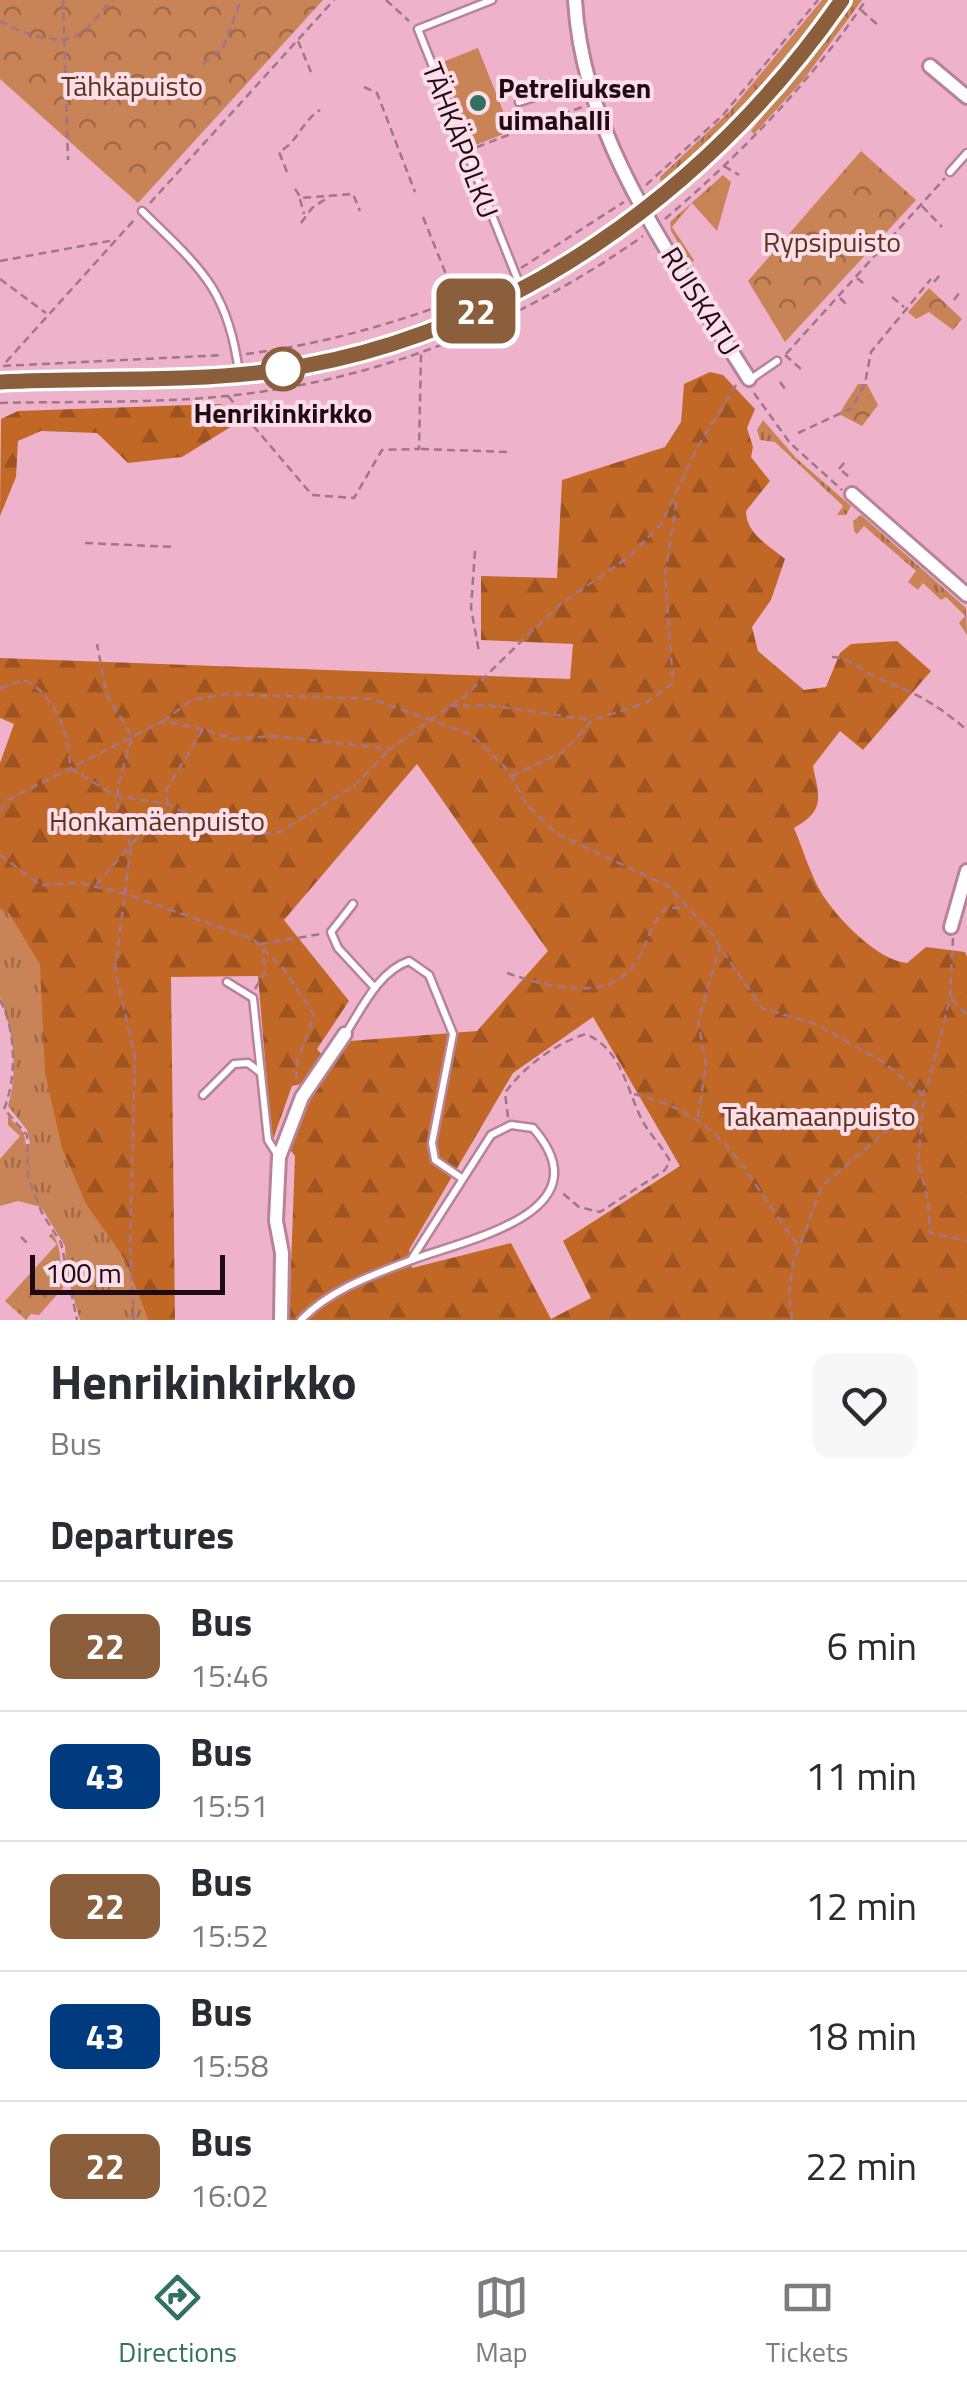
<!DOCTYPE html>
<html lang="en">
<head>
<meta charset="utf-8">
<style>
	body { margin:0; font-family:"Titillium Web",sans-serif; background:#f7f7f7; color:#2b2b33; height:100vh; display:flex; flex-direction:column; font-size:38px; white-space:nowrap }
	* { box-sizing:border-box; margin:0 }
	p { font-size:32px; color:#7c7c81 }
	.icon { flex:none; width:55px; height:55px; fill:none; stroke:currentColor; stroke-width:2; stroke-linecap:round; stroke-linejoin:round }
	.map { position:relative; height:1320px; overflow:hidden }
	.panel { display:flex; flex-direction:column; background:#fff; flex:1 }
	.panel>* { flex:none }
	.badge { padding:0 20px; border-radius:15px; font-size:35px; line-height:65px }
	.scale { position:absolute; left:30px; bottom:25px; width:195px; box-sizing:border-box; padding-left:10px; border:5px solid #1f0b14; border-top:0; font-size:28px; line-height:35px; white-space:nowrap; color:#1f0b14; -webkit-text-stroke:8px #fcdde9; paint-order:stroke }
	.map>.badge { position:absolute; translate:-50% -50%; box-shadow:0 0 0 5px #fff }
	h2 { padding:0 50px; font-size:38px; line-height:90px }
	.round { display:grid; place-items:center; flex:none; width:105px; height:105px; border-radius:20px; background:#f7f7f7 }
	.overview { display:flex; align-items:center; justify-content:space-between; height:170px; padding:0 50px }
	h1 { font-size:48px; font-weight:700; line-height:75px }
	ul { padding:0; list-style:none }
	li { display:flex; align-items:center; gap:30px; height:130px; padding:0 50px; border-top:2px solid #e1e1e2 }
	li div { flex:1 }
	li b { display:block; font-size:38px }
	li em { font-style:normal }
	li .badge { min-width:110px; font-weight:700; text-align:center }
	.tabs { display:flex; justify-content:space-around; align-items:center; height:140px; border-top:2px solid #e1e1e2; background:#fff; font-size:28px; color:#7c7c81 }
	.tabs a { display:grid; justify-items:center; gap:5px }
	.tabs .selected { color:#31715f }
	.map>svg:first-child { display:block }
	.grass { fill:url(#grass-tufts) }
	.forest { fill:url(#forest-firs); fill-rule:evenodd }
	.park { fill:url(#park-crowns) }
	.pitch { fill:#c88357 }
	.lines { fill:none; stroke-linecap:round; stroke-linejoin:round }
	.lane-casing { stroke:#ba8299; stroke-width:11 }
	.street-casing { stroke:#ba8299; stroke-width:18 }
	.secondary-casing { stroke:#ba8299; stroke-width:22 }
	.path { stroke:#a27588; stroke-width:2.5; stroke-dasharray:8 5; stroke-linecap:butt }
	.lane { stroke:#fff; stroke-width:6 }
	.street { stroke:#fff; stroke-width:12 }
	.secondary { stroke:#b3e5f7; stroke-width:18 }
	.line-casing { stroke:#fff; stroke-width:22 }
	.line { stroke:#8b5e3c; stroke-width:15 }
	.poi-dot { fill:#31715f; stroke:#fcdde9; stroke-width:4 }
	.stop-dot { fill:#fff; stroke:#8b5e3c; stroke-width:5 }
	.labels { text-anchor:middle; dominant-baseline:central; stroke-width:8; stroke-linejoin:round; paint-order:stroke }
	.park-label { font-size:28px; fill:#5a341b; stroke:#fcdde9 }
	.poi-label { font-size:28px; font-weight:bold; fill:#1f0b14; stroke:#fcdde9; text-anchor:start }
	.street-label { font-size:28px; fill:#1f0b14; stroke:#fcdde9 }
	.stop-label { font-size:28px; font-weight:bold; fill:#1f0b14; stroke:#fcdde9 }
</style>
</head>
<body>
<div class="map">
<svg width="967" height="1320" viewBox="0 0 967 1320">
	<defs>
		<pattern id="grass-tufts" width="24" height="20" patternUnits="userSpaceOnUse" patternTransform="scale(2.5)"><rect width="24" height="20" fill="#c88357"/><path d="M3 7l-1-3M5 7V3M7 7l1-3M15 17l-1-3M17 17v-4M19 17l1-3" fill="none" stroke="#a26947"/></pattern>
		<pattern id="forest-firs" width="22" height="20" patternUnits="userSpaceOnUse" patternTransform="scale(2.5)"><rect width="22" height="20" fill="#c26827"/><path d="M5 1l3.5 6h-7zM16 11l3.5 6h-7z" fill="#9d5420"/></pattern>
		<pattern id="park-crowns" width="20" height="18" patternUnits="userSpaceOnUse" patternTransform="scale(2.5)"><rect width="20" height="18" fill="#c88357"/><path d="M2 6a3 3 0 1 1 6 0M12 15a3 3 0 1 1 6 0" fill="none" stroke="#a26947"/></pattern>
	</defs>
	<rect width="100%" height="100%" fill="#eeb3cb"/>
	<g class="grass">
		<polygon points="822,0 833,0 735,117 661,184 660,177 729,112"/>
		<polygon points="851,0 862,0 804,79 754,134 751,131"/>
		<polygon points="723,175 731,182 717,231 692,203 672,227 694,260 691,264 671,231 670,222"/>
		<polygon points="763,420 796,458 851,506 846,515 837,515 843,506 775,442 760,440 757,430"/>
		<polygon points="861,515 966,608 967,635 959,623 965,616 946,597 941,600 923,583 918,590 908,582 916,571 864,526 857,534 854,531 853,521"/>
		<path d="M0,909L9,912L40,965L87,1206L125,1260L148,1320H80L66,1272L65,1246L41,1207L18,1201L0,1206V1159L20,1136L8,1125V1116L24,1133L26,1146L30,1143L27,1130L8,1106C19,1070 13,1032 0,997C0,979 0,930 0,909Z"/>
		<path d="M52,1233C62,1247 60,1262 61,1278L56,1281L46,1272L18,1300L31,1314L26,1320L5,1301L57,1244L49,1236Z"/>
	</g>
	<g class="forest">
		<path d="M710,372L723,375L755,409L747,428L753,447L751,457L770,481L746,511C746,534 769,545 785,559L771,600L752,627L758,651L804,690L826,687L840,653L851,644L897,641L931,671L863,750L840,731L813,766C819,797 826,810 794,828C803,849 810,874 822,894C838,919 877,960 907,963L926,947L965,952L967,957V1320H289L295,1156L289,1148L320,1078L350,1041L477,1031L548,951L417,764L284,920L349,1001L317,1049L324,1057L306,1083L292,1086L272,1142L258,976L171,977L175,1320H148L125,1260L87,1206L62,1148L45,1073L40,965L9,913L0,909V763L14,724L0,718V658L570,679L573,644L481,640V576L557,578L562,480L665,447L681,422L684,384ZM593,1017L680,1166L563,1241L591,1298L551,1319L511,1243L412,1268L409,1250L513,1073Z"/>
		<polygon points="220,404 234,409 237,423 182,457 128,463 97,433 41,431 18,441 16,477 0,516 1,419 18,411"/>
	</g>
	<g class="park">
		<polygon points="0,0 323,0 138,203 0,79"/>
		<polygon points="861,151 916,200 785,342 748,281"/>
		<polygon points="929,288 962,319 953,330 929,312 916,319 908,312"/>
		<polygon points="858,384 867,384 878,405 862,426 839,414"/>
		<polygon points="45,1271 56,1281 61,1278 63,1288 39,1315 31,1314 17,1301"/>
	</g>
	<polygon class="pitch" points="478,48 511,131 473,146 440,63"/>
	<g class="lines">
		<defs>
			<g id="lane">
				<polyline points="492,0 418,29 521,288"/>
				<polyline points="519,102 585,81"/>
				<polyline points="950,172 967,153"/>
				<path d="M142,211C200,268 228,288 239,373"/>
				<polyline points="751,379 777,361"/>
				<polyline points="353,904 331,932 338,948 375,988"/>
				<polyline points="227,982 253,998 268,1140 278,1156"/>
				<path d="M346,1033C362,1008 379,971 409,961L429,975L453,1034L432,1143L435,1160L460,1177"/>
				<polyline points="203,1095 234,1064 248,1063 261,1073"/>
				<path d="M301,1320C330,1290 370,1276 409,1261C463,1240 608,1214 533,1128L511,1125L491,1135L411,1260"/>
			</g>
			<g id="street">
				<path d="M575,0C583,143 676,262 749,379"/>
				<polyline points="930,66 967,97"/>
				<polyline points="852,494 967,595"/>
				<polyline points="951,927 967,871"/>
				<polyline points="281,1320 282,1253 276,1221 279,1157 302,1097 345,1034"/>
			</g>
			<path id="secondary" d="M0,382C91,377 182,383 273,371C506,338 709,191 842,0"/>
		</defs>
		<use href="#lane" class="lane-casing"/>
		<use href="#street" class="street-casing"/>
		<use href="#secondary" class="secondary-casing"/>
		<g class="path">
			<polyline points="63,0 68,160"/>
			<polyline points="386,0 409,21"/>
			<polyline points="861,10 879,26"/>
			<path d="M0,21C22,33 63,50 85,30C96,21 102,9 113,0"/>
			<polyline points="298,41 311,72"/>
			<polyline points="203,64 223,48 241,0"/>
			<polyline points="364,87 377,93 415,192"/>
			<polyline points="477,147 582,107"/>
			<polyline points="724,166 739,175"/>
			<path d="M287,172L279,152C299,141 301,122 320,110"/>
			<polyline points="646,185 723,115 818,0"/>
			<polyline points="295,189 301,198 353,194 360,211"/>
			<polyline points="300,199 304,214"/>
			<polyline points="150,203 334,0"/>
			<polyline points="922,206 942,227"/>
			<polyline points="423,217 456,299"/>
			<path d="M665,219C741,154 810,83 866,0"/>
			<polyline points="301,223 312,208 330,196"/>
			<polyline points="0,261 115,240"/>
			<polyline points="521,268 624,202"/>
			<polyline points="857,278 867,286"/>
			<polyline points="0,279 46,313"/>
			<polyline points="934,282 940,275"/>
			<polyline points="892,297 904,307"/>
			<polyline points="840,298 849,307"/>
			<polyline points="954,300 960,292"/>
			<path d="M246,354C325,344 401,322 474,293"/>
			<polyline points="786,354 945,178"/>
			<polyline points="785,355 802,370"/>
			<polyline points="6,362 134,220"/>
			<polyline points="3,366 224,355"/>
			<polyline points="780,382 785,389"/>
			<polyline points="754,393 790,443 842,490"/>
			<polyline points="228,396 312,495 354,498 382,450 419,449 421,354"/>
			<path d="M0,403C81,401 164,404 244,394C391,376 522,321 643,236"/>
			<polyline points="798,433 852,408 865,383 871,352 931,279"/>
			<polyline points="421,449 509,452"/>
			<polyline points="839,469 845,462"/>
			<polyline points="842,471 852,479"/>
			<polyline points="85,543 174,547"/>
			<polyline points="475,551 471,608 479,652"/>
			<path d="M832,657C849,657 861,671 876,677C919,696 930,699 967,730"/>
			<path d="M0,688L24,680C55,694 70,735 70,768L116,796L168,804L205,823L245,835L280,832L355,785L388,751"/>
			<polyline points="450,706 487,705 591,720"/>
			<polyline points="163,721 192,700 225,694 372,699 472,735 508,770 526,804 557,834 668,886 707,928 762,1008 818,1025 883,1062 924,1095 918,1162 928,1199 930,1233 967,1241"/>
			<polyline points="511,776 563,752 593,720 645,703 673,683 665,575 677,498"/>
			<polyline points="0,811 6,801 163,721 202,729"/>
			<polyline points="0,855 40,885 80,883 123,893 253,939 283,968 314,1015 297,1063 296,1082"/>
			<path d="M96,885L131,845C107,800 120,784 132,736L107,696L97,644"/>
			<polyline points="260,944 321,934"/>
			<path d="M507,973C545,986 607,1004 635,964C648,945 649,925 666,908H682"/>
			<polyline points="255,989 265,972 263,950"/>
			<polyline points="951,999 967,1015"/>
			<path d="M0,1000C16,1030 17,1078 4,1109L27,1135L28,1177L42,1213L61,1243L77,1320"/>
			<path d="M634,1094C732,1118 742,1174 798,1245"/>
			<path d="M508,1117L505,1093C523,1067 556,1043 586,1034C622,1050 626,1088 642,1120C650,1135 662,1146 670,1161L665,1170L600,1212L579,1207L560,1191"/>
			<polyline points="698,1117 706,1064 698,1021 720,946"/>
			<polyline points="21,1237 27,1243"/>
			<polyline points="134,1320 130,1247 135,1056 115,970 131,845 168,804 165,792 203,729 233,739 274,736 390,749 467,694 559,605 630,556 662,523 697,448 736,385"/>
			<polyline points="792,1320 789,1294 793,1264 822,1186 911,1110 928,1085 950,998 953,938"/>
		</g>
		<use href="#lane" class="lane"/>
		<use href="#street" class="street"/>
		<use href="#secondary" class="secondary"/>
	</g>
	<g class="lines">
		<defs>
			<path id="line" d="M0,382C91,377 182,383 273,371C507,338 709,191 842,0"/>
		</defs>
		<use href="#line" class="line-casing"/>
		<use href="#line" class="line"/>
	</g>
	<circle class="poi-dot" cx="478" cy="103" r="10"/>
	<circle class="stop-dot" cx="283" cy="369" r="20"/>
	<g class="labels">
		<g class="park-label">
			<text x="132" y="85">Tähkäpuisto</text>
			<text x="832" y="241">Rypsipuisto</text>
			<text x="157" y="820">Honkamäenpuisto</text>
			<text x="819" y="1115">Takamaanpuisto</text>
		</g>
		<g class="poi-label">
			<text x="498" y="87">Petreliuksen<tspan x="498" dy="32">uimahalli</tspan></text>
		</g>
		<g class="street-label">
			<text transform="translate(461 140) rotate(69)">TÄHKÄPOLKU</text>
			<text transform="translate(701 301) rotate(58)">RUISKATU</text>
		</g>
		<g class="stop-label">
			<text x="283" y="412">Henrikinkirkko</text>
		</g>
	</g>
</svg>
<div class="scale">100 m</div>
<b class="badge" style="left:476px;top:311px;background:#8b5e3c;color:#fff">22</b>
</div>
<section class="panel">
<div class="overview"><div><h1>Henrikinkirkko</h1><p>Bus</p></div><a class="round"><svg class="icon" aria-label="heart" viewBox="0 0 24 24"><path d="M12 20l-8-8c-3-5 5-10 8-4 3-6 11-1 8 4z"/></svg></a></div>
<h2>Departures</h2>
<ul>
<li><span class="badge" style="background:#8b5e3c;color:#fff">22</span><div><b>Bus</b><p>15:46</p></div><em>6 min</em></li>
<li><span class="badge" style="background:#003b80;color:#fff">43</span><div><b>Bus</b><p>15:51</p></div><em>11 min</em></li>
<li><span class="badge" style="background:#8b5e3c;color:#fff">22</span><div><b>Bus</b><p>15:52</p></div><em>12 min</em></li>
<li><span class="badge" style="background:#003b80;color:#fff">43</span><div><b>Bus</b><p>15:58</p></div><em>18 min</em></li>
<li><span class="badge" style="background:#8b5e3c;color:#fff">22</span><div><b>Bus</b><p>16:02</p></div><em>22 min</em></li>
</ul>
</section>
<nav class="tabs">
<a class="selected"><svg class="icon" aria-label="directions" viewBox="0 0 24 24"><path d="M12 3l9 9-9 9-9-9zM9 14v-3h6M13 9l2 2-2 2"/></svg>Directions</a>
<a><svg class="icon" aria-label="map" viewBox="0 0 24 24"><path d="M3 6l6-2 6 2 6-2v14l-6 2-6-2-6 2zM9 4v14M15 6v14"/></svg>Map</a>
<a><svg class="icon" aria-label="tickets" viewBox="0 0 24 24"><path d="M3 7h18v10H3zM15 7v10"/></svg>Tickets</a>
</nav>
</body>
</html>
